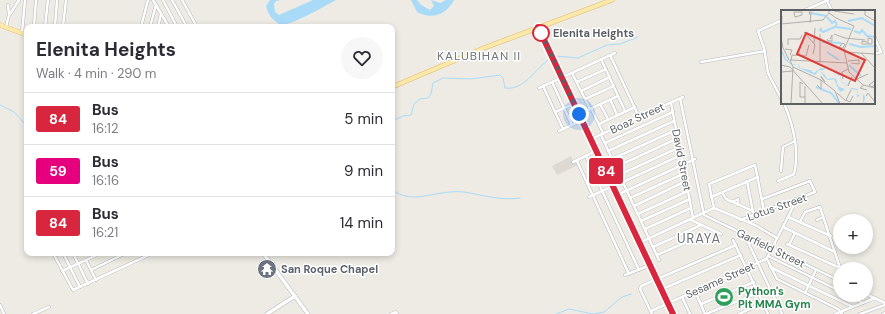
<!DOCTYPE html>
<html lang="en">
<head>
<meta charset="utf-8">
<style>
	body { margin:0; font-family:"DM Sans",sans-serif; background:#f7f7f7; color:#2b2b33; height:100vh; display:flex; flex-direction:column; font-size:15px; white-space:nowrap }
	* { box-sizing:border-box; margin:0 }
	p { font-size:13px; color:#7c7c81 }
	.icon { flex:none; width:22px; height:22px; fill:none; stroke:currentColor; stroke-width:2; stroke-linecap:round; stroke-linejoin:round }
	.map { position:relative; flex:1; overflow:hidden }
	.drawer { position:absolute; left:24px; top:24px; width:371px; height:232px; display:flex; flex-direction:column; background:#fff; border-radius:8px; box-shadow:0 2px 6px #0003 }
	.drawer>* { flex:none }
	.badge { padding:0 8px; border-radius:3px; font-size:14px; line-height:26px }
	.tools { position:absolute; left:833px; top:214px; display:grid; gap:8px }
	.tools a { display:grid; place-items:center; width:40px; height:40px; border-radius:50%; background:#fff; box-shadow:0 2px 6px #0003; font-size:20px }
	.you { position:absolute; width:20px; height:20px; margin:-10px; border:3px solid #fff; border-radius:50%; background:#1a73e8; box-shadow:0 0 0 6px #1a73e833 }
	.map>.badge { position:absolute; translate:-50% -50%; box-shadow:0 0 0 2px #fff }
	.round { display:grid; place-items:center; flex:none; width:42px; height:42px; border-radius:21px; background:#f7f7f7 }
	.head { display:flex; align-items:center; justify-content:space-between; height:68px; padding:0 12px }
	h1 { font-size:19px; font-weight:700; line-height:30px }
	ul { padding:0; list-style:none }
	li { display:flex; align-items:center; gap:12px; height:52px; padding:0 12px; border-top:1px solid #e1e1e2 }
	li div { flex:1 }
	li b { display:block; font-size:15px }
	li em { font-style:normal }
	li .badge { min-width:44px; font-weight:700; text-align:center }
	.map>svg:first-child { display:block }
	.education { fill:#dedad3 }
	.water { fill:#a9dbf9 }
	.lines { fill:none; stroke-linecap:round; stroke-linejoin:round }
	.stream { stroke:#a9dbf9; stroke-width:1 }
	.street-casing { stroke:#b5b7ba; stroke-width:3.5 }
	.secondary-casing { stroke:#b3b7bb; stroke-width:4.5 }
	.primary-casing { stroke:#e8bb63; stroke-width:5 }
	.street { stroke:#fff; stroke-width:2.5 }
	.secondary { stroke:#fff; stroke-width:3.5 }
	.primary { stroke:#fae9ad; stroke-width:4 }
	.line-casing { stroke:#fff; stroke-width:9 }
	.line { stroke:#d7263d; stroke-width:6 }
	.walk { stroke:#5c6064; stroke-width:4; stroke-dasharray:0 7.2 }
	.stop-dot { fill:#fff; stroke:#d7263d; stroke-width:2 }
	.labels { text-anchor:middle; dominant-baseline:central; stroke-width:3; stroke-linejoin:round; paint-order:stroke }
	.stop-label { font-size:11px; font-weight:bold; fill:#5c6064; stroke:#fff; text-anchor:start }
	.street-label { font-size:11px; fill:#5c6064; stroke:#fff }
	.worship-label { font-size:11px; font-weight:bold; fill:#5b616d; stroke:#fff; text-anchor:start }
	.leisure-label { font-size:11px; font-weight:bold; fill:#27864d; stroke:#fff; text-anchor:start }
	.neighbourhood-label { font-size:12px; letter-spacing:1px; fill:#6d7276; stroke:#fff }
	.quarter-label { font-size:13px; letter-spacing:1px; fill:#6d7276; stroke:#fff }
	.inset-river { fill:none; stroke:#a9dbf9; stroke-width:2 }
	.inset-road { fill:none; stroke:#b0afad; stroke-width:1 }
	.view { fill:#de3d3a; fill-opacity:0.15; stroke:#de3d3a; stroke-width:2 }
	.inset-edge { fill:none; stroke:#5c6064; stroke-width:2 }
</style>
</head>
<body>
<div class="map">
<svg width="885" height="314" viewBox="0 0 885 314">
	<rect width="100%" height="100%" fill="#eeebe4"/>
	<polygon class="education" points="571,156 574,163 576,162 578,165 557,175 552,166"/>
	<g class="water">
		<path d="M270,0H281L276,1L274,4L275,12L279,15L313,0H336C323,7 294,24 281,25C273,21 268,15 266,6Z"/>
		<path d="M411,0H417L421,5L430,10L434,6L431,0L440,3L446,0H454C446,15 432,20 417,12Z"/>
	</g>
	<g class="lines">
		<g class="stream">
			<polyline points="555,56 578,58 607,45 620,44 638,37"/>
			<polyline points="0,105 14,112 27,126"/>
			<path d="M392,121L403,116L411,115L414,104L420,99L428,98L431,94L433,83L443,78L471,79L500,75L503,78L505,88C525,91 536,67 551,58"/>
			<path d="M392,189C398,195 406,197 415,197C431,196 448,190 464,192C483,195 501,201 520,198"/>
			<polyline points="556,314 569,309 593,314 604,312 622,297 631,294"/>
		</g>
		<defs>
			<g id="street">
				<polyline points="153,0 169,27"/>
				<polyline points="163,0 177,27"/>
				<polyline points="172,0 187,27"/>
				<polyline points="182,0 197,27"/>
				<polyline points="827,1 832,11"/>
				<polyline points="803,11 828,0"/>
				<polyline points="10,14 19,0"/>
				<polyline points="782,20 758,31 764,48 768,73 782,100"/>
				<polyline points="6,27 9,15 8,5"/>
				<polyline points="34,27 36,0"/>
				<polyline points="45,27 48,0"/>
				<polyline points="55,27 57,0"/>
				<polyline points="63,27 66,0"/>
				<polyline points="141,27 148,0"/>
				<polyline points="150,27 156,5"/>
				<polyline points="158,27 161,14"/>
				<polyline points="541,27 563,80 673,314"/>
				<polyline points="538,28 561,78"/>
				<polyline points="22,33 25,0"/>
				<polyline points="874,36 881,52 874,54"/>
				<polyline points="610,55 639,117"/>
				<polyline points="601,59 625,111"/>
				<polyline points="701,62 765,51"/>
				<polyline points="572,73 590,109"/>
				<polyline points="552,82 572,125"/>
				<polyline points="577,82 606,69"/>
				<polyline points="543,86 563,129"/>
				<polyline points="539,88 615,53"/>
				<polyline points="581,91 610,77"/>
				<polyline points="680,98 704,215 840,281"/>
				<polyline points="585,99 614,86"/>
				<polyline points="610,99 617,115"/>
				<polyline points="671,103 693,218"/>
				<polyline points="600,104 608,119"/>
				<polyline points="591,108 603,133"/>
				<polyline points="555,112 574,104"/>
				<polyline points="579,114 618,96"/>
				<polyline points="599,124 635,107"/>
				<polyline points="559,131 582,120"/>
				<polyline points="601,135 659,260"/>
				<polyline points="591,139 683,97"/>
				<polyline points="605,143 673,112"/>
				<polyline points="608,151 674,121"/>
				<polyline points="586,156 639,270"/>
				<polyline points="612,159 676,130"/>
				<polyline points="577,161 629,274"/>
				<polyline points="573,162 596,151"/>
				<polyline points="616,167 678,138"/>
				<polyline points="781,171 783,147 795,141"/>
				<polyline points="619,175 680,147"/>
				<polyline points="747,181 753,212"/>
				<path d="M778,181L794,174C800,151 793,125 784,103"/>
				<polyline points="623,182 681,155"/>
				<polyline points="722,192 726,199 753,211"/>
				<polyline points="617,195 695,159"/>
				<polyline points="589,197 613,186"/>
				<polyline points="711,197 758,177"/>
				<polyline points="630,198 685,173"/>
				<polyline points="732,202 738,199 738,205"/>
				<polyline points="634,206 686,181"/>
				<polyline points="714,208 709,184 755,165 764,211"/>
				<polyline points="714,208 755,225 777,238"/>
				<polyline points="638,214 688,191"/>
				<polyline points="788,217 831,236"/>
				<polyline points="691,220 721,234"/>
				<polyline points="740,220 815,192 810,181 762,199"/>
				<polyline points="817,220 823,217"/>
				<polyline points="641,221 690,199"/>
				<polyline points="800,222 805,212 820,207 840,268"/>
				<polyline points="783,227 835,252"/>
				<polyline points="645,229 691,208"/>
				<polyline points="745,236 782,314"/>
				<polyline points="733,240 768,314"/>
				<polyline points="639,243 714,208"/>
				<polyline points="787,244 840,268"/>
				<polyline points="789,245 795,233"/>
				<polyline points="653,247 701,225"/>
				<polyline points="53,253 73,290 153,253"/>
				<polyline points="63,253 80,287"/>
				<polyline points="73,253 88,284"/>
				<polyline points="143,253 150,254"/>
				<polyline points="657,255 687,242 684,233"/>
				<polyline points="768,256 840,291"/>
				<polyline points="767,258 793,207 793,201"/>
				<polyline points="767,259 777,279 838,309 842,314"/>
				<polyline points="86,260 96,280"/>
				<polyline points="648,263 671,314"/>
				<polyline points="770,267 853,307"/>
				<polyline points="91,270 126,253"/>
				<polyline points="62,271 101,253"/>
				<polyline points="625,275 648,266"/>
				<polyline points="660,290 741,255"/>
				<polyline points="695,291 705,314"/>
				<polyline points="805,293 816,270"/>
				<polyline points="866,294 885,303"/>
				<polyline points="848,295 863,303"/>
				<polyline points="682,297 690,314"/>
				<polyline points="701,304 754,282"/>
				<polyline points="0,305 4,314"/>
				<polyline points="651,311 766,259"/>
				<polyline points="33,314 49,307"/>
				<polyline points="391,314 396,312 397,314"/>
				<polyline points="652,314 640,289 641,286 736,245"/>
				<polyline points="706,314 758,293"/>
				<polyline points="739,314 763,303"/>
				<polyline points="835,314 875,298"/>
				<polyline points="860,314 885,305"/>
				<polyline points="883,314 885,313"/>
			</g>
			<g id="secondary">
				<polyline points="263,253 308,314"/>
				<polyline points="267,314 295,296"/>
			</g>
			<g id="primary">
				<polyline points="0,25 27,35"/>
				<polyline points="392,87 484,48 612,0"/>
			</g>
		</defs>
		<use href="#street" class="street-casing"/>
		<use href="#secondary" class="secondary-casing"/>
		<use href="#primary" class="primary-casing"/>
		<use href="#street" class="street"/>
		<use href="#secondary" class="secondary"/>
		<use href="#primary" class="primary"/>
	</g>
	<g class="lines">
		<defs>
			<polyline id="line" points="538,27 673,314"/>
		</defs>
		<use href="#line" class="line-casing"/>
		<use href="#line" class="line"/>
		<polyline class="walk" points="541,33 540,31 579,114"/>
	</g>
	<defs>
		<symbol id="temple-disc" viewBox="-11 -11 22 22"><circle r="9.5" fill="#6b7280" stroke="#fff"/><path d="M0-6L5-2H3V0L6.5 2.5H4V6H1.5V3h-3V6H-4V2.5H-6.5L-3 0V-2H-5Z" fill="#fff"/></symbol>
		<symbol id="stadium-disc" viewBox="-11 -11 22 22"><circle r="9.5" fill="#2e9e5b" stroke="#fff"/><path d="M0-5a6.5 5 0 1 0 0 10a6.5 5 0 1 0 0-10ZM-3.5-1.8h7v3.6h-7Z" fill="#fff"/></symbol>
	</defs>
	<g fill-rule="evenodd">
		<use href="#temple-disc" x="256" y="258" width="22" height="22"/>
		<use href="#stadium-disc" x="713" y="286" width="22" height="22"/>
	</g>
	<circle class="stop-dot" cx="541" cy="33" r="8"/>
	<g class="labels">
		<g class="stop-label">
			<text x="553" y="33">Elenita Heights</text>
		</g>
		<g class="street-label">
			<text transform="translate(637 118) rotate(-25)">Boaz Street</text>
			<text transform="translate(682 160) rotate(79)">David Street</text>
			<text transform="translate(777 207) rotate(-19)">Lotus Street</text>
			<text transform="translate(771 248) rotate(26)">Garfield Street</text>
			<text transform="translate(720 280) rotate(-24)">Sesame Street</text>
		</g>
		<g class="worship-label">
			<text x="281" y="269">San Roque Chapel</text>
		</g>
		<g class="leisure-label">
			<text x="738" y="291">Python's<tspan x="738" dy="13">Pit MMA Gym</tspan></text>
		</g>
		<g class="neighbourhood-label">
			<text x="479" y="56">KALUBIHAN II</text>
		</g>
		<g class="quarter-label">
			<text x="699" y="238">URAYA</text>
		</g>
	</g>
	<g transform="translate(781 10)">
		<rect width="94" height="94" fill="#eeebe4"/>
		<path d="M0,41L2,42L5,49L9,52L11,54H17L18,55L19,58L33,61L36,59L33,61H30L33,63L40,58H41L43,59L44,57L45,56L46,61H56L57,62L54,63L58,64L60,68L61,72L66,74V75L64,77L68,79L71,78L77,79V82L75,86L79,84L83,85L84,87L83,92L86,94L82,92V85L79,84L77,87L75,86L77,80L68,79L64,77L66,74L61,73L59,66L53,63L56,61H46L45,57L43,60H38L44,65L46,69L52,68L55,69L56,72V74L57,75L58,77L64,79L60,82L58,80L53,69L48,70L45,69L38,60L34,65L18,58L17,54L11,55L4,50Z" fill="#a9dbf9"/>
		<path class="inset-river" d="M30,3L45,6M46,7L51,13L54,11L56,15M67,11L81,8L94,16M55,17L70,19M41,18L39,20L42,22L56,16M73,21L79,23L81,20L86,26L94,27M41,32L60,33M68,34L80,37L94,36M46,42L58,50M68,55L80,66M35,77L50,83L58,93"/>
		<path class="inset-road" d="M48,0V3L55,8L73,16L63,40L68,62L82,75L94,78M84,0V5L94,11M53,1L73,4M14,7L21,5V2H13V3L14,7M29,13L30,2H28L29,5M0,14L42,10L48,3M23,22L34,35L32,44M0,23L1,6M53,24L64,28L84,30M0,27L2,38L8,50M46,29L47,31H51V25L49,29M86,32L81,31V34H91V29L87,28V34M33,33L34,18M61,33L64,34L62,38H58ZM7,35V29H19L21,25M4,39L11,40L9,45M64,42L94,44M80,43L94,58M9,50L66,53M9,50L12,57L10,94M10,50L11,45L25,46L28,35M67,51L78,50V54L70,53M39,53V24M0,55L9,57L42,94M12,57L40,70L54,81L59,94M0,62L12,61M40,67L44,72L40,66M62,69L61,62L67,59M76,69L87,64M93,71L88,75L91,77L94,75M22,74L19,72V87H24M36,75L40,79V70M83,75L79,78L86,80M67,76L71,67L67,75M70,80L65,90L69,92L72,86M56,83L65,91M85,86L87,83L94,92M24,94V76"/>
		<path class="view" d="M25,23L84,50L74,71L16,44Z"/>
		<rect width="94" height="94" class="inset-edge"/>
	</g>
</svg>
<div class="tools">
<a>+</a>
<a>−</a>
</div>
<div class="you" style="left:579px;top:114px"></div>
<b class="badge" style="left:606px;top:171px;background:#d7263d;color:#fff">84</b>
<section class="drawer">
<div class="head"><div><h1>Elenita Heights</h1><p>Walk · 4 min · 290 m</p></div><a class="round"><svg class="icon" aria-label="heart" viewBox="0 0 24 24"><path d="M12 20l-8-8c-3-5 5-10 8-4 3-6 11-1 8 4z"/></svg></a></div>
<ul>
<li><span class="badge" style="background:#d7263d;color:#fff">84</span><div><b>Bus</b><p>16:12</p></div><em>5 min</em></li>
<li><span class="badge" style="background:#e6007e;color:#fff">59</span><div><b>Bus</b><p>16:16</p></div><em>9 min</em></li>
<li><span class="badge" style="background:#d7263d;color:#fff">84</span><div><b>Bus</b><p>16:21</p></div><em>14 min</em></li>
</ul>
</section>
</div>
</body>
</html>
